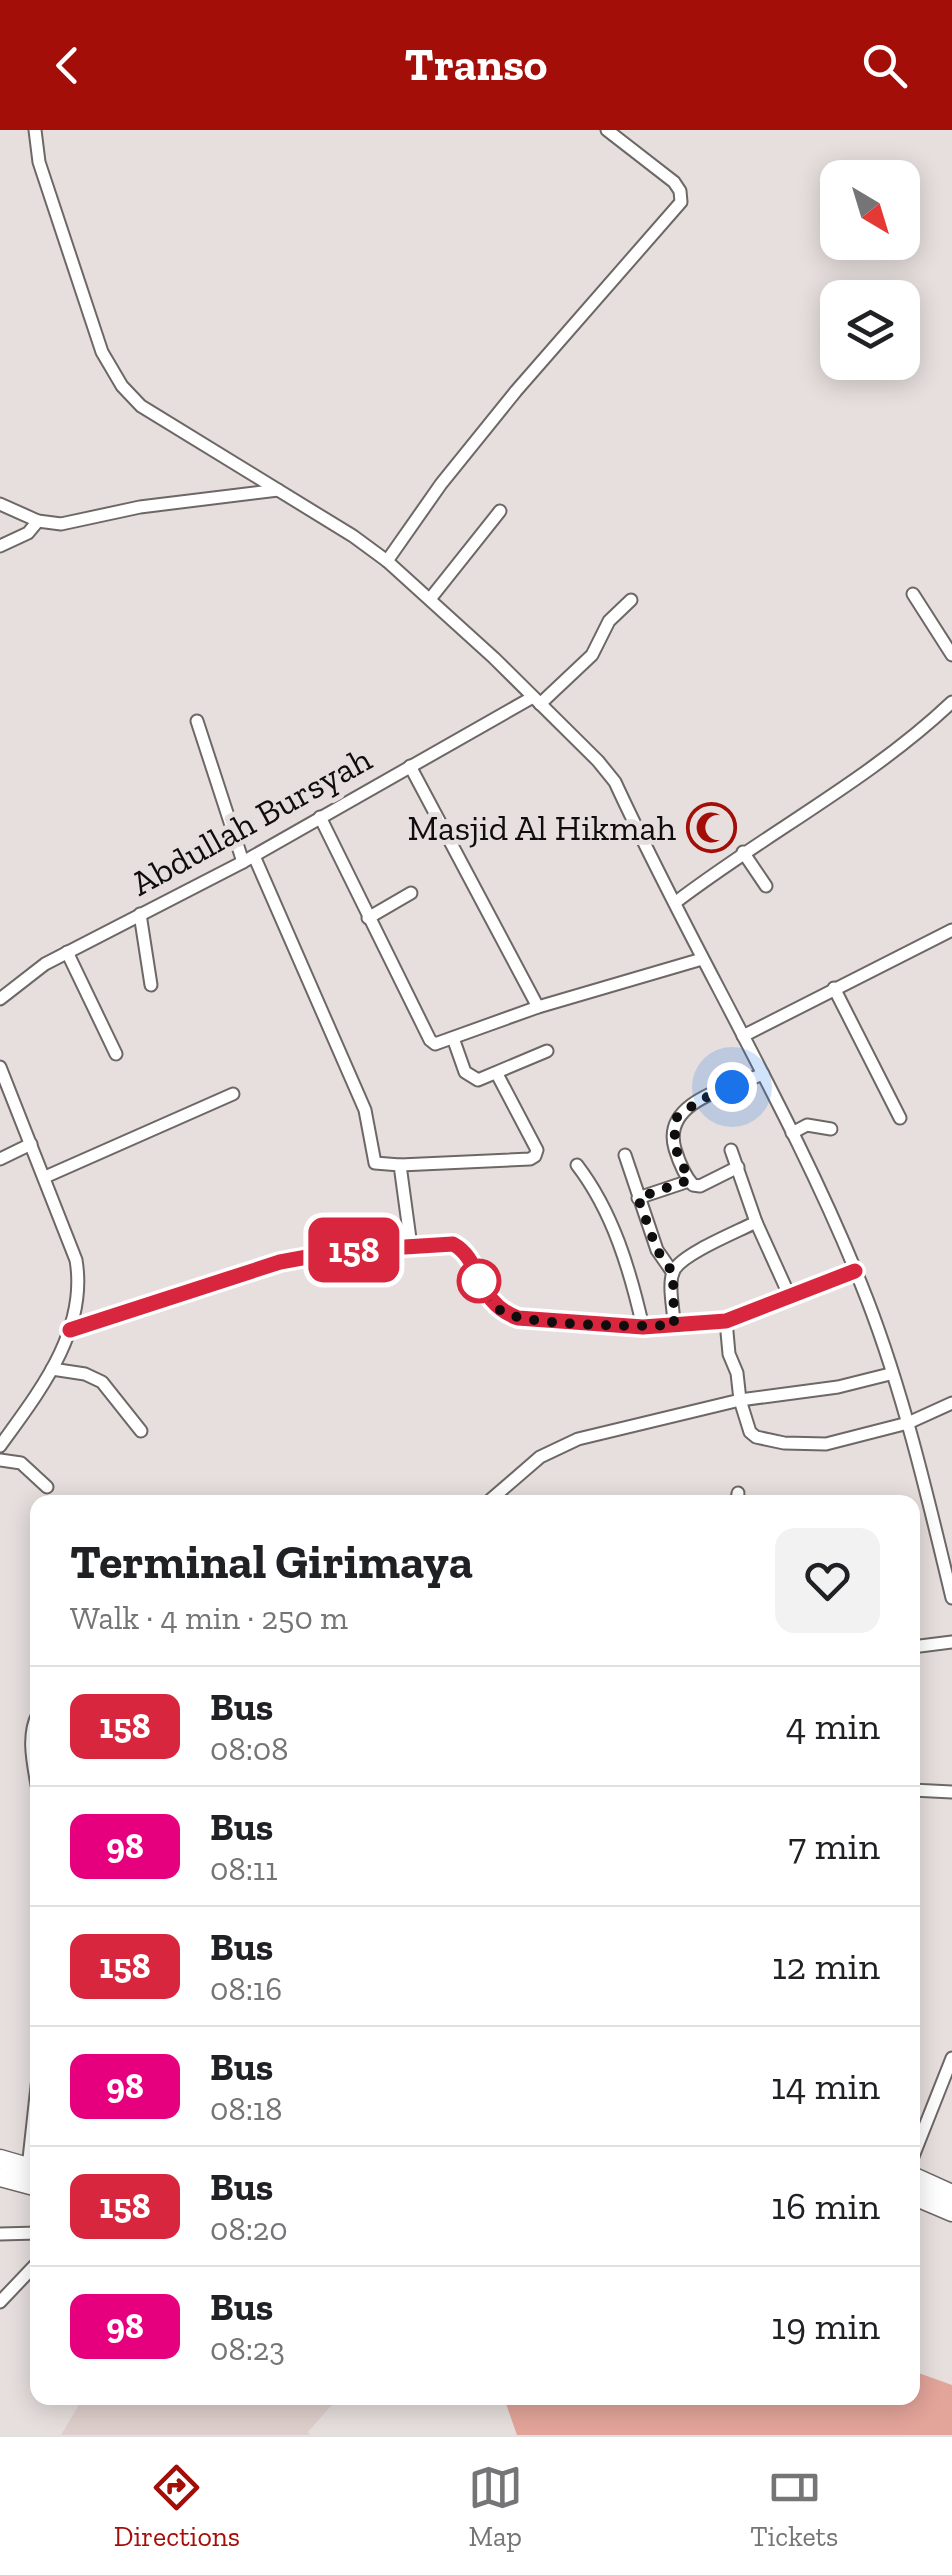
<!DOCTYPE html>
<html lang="en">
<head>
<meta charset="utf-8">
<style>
	body { margin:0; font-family:"Zilla Slab",serif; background:#f2f2f2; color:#202124; height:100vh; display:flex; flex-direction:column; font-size:38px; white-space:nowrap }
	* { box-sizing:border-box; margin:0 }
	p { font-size:32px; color:#757577 }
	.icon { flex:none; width:55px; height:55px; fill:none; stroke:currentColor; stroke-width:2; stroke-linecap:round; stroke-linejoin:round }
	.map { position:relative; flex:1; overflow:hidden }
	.drawer { position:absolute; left:30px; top:1365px; width:890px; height:910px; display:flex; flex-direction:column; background:#fff; border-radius:20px; box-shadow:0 5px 25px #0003 }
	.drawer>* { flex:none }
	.badge { padding:0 20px; border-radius:15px; font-size:35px; line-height:65px }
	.needle { width:65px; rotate:142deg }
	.tools { position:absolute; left:820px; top:30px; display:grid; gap:20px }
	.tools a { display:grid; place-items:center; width:100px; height:100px; border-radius:20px; background:#fff; box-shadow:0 5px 25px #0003; font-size:50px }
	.you { position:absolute; width:50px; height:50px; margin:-25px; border:8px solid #fff; border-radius:50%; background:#1a73e8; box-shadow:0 0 0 15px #1a73e833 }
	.map>.badge { position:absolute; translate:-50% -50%; box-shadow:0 0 0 5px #fff }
	.round { display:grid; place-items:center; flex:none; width:105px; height:105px; border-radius:20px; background:#f2f2f2 }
	.overview { display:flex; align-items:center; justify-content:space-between; height:170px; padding:0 40px }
	h1 { font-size:48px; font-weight:700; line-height:75px }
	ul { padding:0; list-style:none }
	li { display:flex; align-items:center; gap:30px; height:120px; padding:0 40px; border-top:2px solid #e0e0e0 }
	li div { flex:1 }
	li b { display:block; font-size:38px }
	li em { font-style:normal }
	li .badge { min-width:110px; font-weight:700; text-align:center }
	header { display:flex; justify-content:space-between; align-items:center; height:130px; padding:0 40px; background:#a40e09; color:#fff; font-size:45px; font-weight:700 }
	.dock { display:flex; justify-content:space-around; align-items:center; height:140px; border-top:2px solid #e0e0e0; background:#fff; font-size:28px; color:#757577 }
	.dock a { display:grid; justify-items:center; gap:5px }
	.dock .active { color:#a40e09 }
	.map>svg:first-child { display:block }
	.built { fill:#dfcfcc }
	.green { fill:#e3a49a }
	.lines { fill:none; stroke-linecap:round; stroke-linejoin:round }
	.minor-casing { stroke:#6d6766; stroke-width:15 }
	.trunk-casing { stroke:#6d6766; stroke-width:21 }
	.minor { stroke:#fff; stroke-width:11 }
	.trunk { stroke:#fff; stroke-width:18 }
	.line-casing { stroke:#fff; stroke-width:22 }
	.line { stroke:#d7263d; stroke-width:15 }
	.walk { stroke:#0f0d0d; stroke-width:10; stroke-dasharray:0 18 }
	.stop-dot { fill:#fff; stroke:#d7263d; stroke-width:5 }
	.labels { text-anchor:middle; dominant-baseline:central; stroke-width:10; stroke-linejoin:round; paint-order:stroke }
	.street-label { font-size:35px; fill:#0f0d0d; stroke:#e6dfdd }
	.poi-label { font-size:35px; fill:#0f0d0d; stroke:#e6dfdd; text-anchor:end }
</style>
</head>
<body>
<header><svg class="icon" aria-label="back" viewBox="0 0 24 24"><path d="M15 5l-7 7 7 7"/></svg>Transo<svg class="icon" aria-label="search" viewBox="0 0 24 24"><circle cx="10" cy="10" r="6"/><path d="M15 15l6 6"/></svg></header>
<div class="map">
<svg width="952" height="2305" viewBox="0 0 952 2305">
	<rect width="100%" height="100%" fill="#e6dfdd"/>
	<polygon class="built" points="83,2268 338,2268 308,2302 310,2305 61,2305"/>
	<polygon class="green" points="913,2241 952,2255 952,2305 517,2305 504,2268 912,2268"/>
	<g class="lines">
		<defs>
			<g id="minor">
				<path d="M35,0L39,32L102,222L122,256L141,276L353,406L387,431L494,528L598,631L615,652C695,826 797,990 867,1169C904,1265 928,1368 952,1468"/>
				<polyline points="0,374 38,391 61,394 140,377 278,360"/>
				<polyline points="0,416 28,403 38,391"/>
				<polyline points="387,431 441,354 516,261 681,72 680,61 674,52 607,0"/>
				<polyline points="913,464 952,525"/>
				<polyline points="430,469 500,381"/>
				<polyline points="540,574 592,525 609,491 631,470"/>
				<polyline points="197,591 243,732"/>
				<polyline points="410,636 538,877"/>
				<polyline points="320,687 430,910 435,914 538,877 702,829"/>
				<polyline points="743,722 766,756"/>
				<polyline points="254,726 365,980 375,1033 400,1035 411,1116"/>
				<path d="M676,772C765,704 871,649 952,572"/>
				<polyline points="140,784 151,855"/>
				<polyline points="368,788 411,763"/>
				<polyline points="67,822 116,924"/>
				<polyline points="834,858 900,988"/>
				<polyline points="0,869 45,834 243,732 533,567"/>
				<polyline points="743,906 952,800"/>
				<polyline points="453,908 465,942 478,950 547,921"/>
				<path d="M0,937L76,1130C88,1201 39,1262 0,1316"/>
				<polyline points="792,1003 807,995 831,999"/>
				<polyline points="731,1020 756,1092 790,1167"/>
				<polyline points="625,1025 657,1120 673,1143"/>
				<polyline points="0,1029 31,1014"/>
				<polyline points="400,1035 530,1029 535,1026 537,1020 497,944"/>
				<path d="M577,1035C613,1082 630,1140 643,1197"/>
				<path d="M738,1037L700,1056L693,1055C684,1045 679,1032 675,1019C661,971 729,958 763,944"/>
				<polyline points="45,1047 233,964"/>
				<polyline points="638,1068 689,1051"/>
				<polyline points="726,1191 729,1224 737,1243 740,1270 750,1302 756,1307 784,1313 826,1314 908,1293 952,1273"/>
				<path d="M674,1195C674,1180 667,1154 674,1140C684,1123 737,1102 756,1092"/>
				<path d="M71,1200L280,1132L340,1121L453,1114C483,1130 474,1172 518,1188L643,1197L726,1191L855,1141"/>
				<polyline points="52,1239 85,1244 102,1252 141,1301"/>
				<polyline points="0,1330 21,1333 47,1357"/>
				<polyline points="488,1372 540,1327 578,1309 740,1270 838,1257 890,1244"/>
				<polyline points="737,1372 738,1363"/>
				<polyline points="912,1517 952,1512"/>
				<path d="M38,1584C26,1607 34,1636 38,1661"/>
				<polyline points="912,1660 952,1662"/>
				<polyline points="912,2029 952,1928"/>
				<polyline points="28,2038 38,1947"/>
				<polyline points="0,2104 38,2103"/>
				<polyline points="0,2172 38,2132"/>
			</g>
			<g id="trunk">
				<polyline points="0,2029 38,2040"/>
				<polyline points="912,2046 952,2064"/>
				<polyline points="0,2047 38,2057"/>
				<polyline points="912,2065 952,2082"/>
			</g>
		</defs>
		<use href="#minor" class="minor-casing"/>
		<use href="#trunk" class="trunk-casing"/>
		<use href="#minor" class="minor"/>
		<use href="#trunk" class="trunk"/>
	</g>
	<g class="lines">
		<defs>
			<path id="line" d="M70,1200L280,1132L340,1121L453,1114C483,1130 474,1172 518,1188L643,1197L726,1191L855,1141"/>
		</defs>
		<use href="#line" class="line-casing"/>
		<use href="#line" class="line"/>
		<path class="walk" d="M479,1151C485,1162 492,1176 503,1182C528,1196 642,1197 674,1195L673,1143L657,1120L638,1068L689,1050L674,1015L676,988L700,970L732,957"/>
	</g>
	<defs>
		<symbol id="mosque-ring" viewBox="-11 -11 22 22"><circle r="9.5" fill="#e6dfdd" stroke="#a40e09" stroke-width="1.5"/><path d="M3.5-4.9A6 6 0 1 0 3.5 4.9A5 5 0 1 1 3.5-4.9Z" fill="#a40e09"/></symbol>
	</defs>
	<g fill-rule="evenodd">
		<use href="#mosque-ring" x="684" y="670" width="55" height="55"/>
	</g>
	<circle class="stop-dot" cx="479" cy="1151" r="20"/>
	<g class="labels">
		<g class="street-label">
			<text transform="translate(251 691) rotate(-29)">Abdullah Bursyah</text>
		</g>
		<g class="poi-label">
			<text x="676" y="698">Masjid Al Hikmah</text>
		</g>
	</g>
</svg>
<div class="tools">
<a><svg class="needle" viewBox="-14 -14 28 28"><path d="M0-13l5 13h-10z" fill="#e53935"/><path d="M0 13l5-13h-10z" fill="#757577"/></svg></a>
<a><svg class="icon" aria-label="layers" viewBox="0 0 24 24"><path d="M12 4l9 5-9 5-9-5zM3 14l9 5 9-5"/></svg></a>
</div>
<div class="you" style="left:732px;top:957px"></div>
<b class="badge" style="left:354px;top:1120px;background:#d7263d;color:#fff">158</b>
<section class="drawer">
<div class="overview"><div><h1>Terminal Girimaya</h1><p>Walk · 4 min · 250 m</p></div><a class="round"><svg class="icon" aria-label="heart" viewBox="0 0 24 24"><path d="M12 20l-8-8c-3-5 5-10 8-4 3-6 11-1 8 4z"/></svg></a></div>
<ul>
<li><span class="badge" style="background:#d7263d;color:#fff">158</span><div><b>Bus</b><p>08:08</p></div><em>4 min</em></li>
<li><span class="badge" style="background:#e6007e;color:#fff">98</span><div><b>Bus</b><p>08:11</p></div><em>7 min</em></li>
<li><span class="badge" style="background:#d7263d;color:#fff">158</span><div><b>Bus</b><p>08:16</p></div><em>12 min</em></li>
<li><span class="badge" style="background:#e6007e;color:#fff">98</span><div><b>Bus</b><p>08:18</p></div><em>14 min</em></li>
<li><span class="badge" style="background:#d7263d;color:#fff">158</span><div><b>Bus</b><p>08:20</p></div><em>16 min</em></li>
<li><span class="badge" style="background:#e6007e;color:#fff">98</span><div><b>Bus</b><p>08:23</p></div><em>19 min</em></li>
</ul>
</section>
</div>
<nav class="dock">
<a class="active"><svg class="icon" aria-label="directions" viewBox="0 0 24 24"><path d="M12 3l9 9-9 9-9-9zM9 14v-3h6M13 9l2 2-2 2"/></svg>Directions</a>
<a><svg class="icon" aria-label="map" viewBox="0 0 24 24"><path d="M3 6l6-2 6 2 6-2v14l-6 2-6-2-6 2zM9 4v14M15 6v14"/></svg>Map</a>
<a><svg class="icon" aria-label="tickets" viewBox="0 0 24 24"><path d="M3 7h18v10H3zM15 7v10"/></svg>Tickets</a>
</nav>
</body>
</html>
